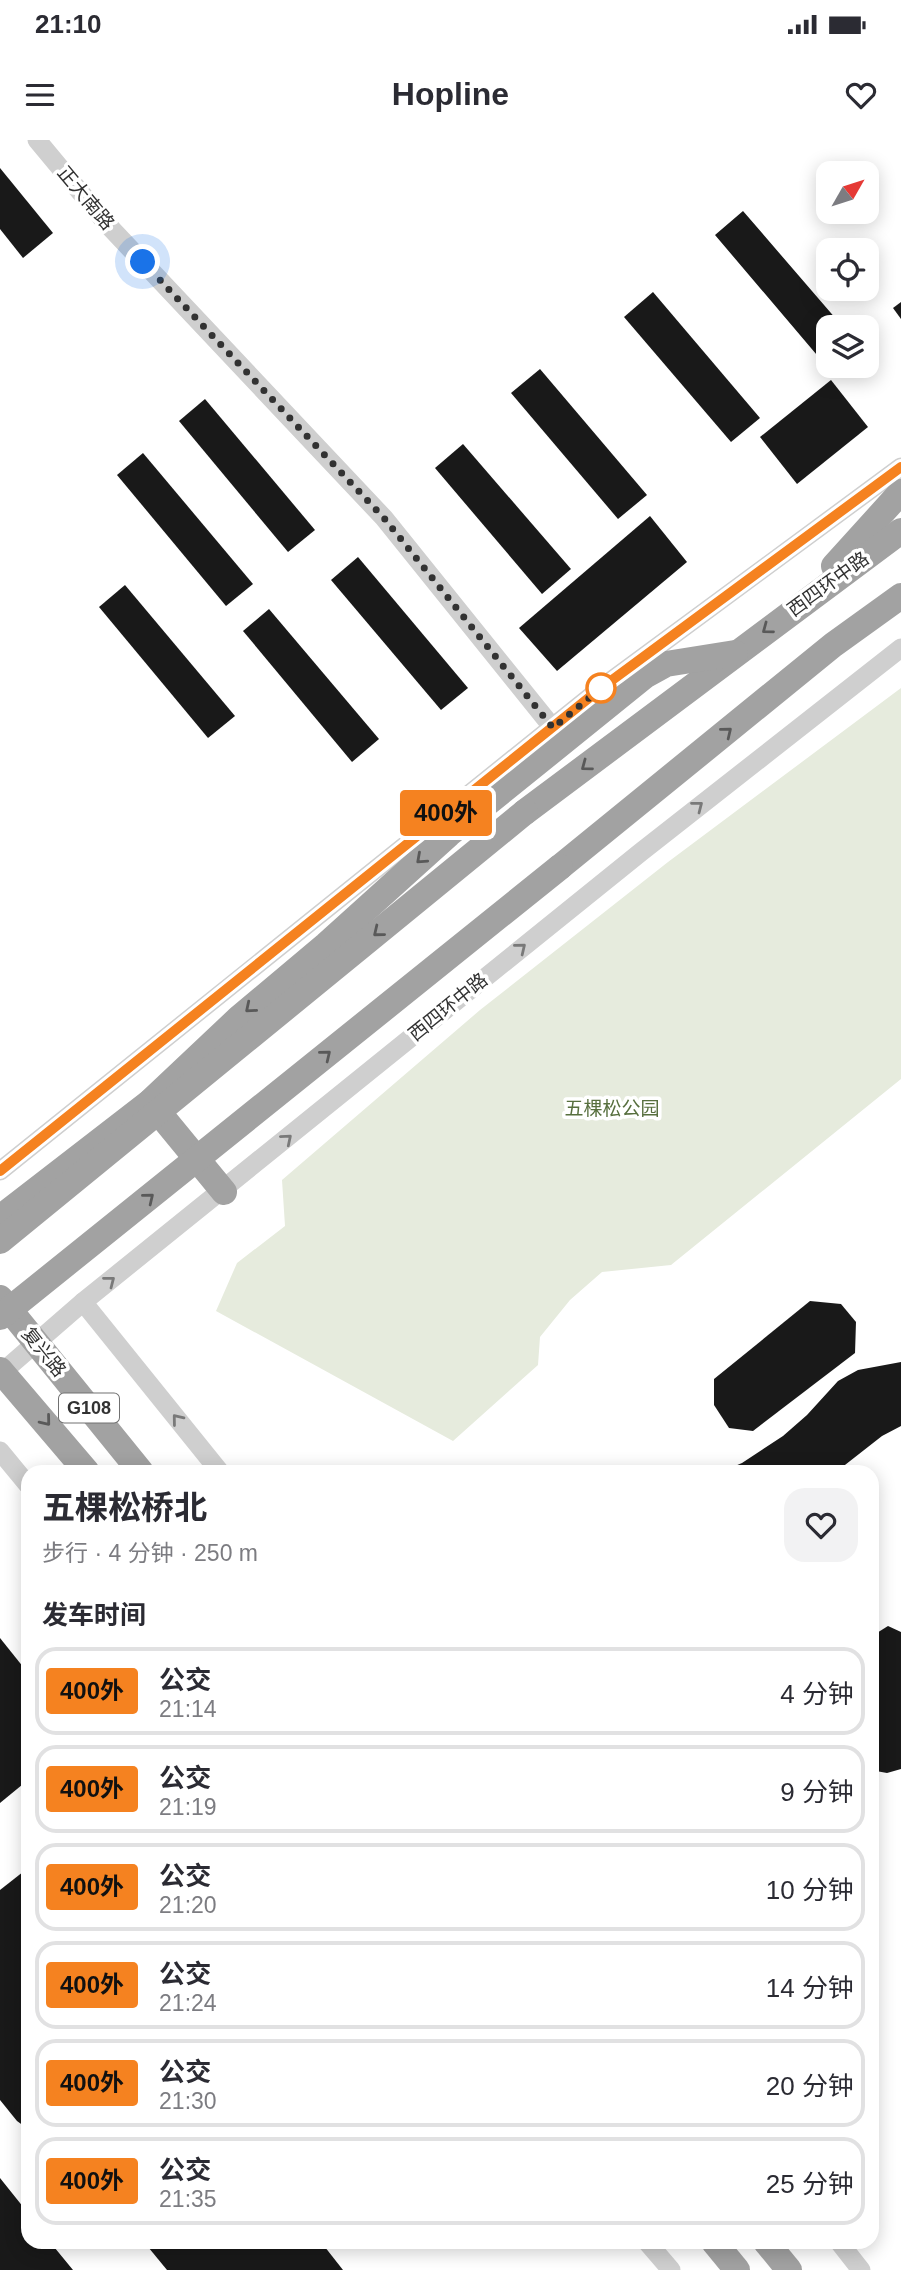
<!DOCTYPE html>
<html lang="zh">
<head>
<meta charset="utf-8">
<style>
	body { margin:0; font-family:Arial,"Noto Sans SC",sans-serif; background:#f2f2f3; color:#2b2b33; height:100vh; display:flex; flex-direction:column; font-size:26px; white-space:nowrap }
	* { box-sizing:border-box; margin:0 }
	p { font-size:23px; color:#7c7c81 }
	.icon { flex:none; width:38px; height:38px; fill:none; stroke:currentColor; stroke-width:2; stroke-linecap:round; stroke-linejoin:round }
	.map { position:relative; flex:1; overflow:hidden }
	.panel { position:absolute; left:21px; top:1325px; width:858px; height:784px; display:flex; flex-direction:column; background:#fff; border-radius:21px; box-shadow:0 4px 18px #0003 }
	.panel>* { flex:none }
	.badge { padding:0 14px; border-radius:5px; font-size:24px; line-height:46px }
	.needle { width:46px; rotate:51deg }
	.tools { position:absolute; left:816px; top:21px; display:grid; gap:14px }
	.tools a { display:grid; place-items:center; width:63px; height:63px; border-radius:14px; background:#fff; box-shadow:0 4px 18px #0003; font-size:35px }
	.you { position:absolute; width:35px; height:35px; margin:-18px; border:5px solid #fff; border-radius:50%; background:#1a73e8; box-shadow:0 0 0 10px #1a73e833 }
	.map>.badge { position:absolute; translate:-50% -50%; box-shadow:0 0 0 4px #fff }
	h2 { padding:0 21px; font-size:26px; line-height:63px }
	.round { display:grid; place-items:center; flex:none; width:74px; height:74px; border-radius:21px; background:#f2f2f3 }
	.head { display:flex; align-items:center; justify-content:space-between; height:119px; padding:0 21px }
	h1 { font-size:33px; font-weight:700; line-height:52px }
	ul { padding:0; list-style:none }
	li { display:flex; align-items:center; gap:21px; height:88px; margin:0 14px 10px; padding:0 7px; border:4px solid #e1e1e2; border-radius:21px }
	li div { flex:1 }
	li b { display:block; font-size:26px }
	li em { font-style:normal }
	li .badge { min-width:77px; font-weight:700; text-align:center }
	.status { display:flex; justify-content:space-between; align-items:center; height:49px; padding:0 35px; background:#fff; direction:ltr }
	.status svg { height:19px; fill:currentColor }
	header { display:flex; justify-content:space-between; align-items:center; height:91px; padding:0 21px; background:#fff; font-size:32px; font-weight:700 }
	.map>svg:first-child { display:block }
	.green { fill:#e6ebdd }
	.building { fill:#191919 }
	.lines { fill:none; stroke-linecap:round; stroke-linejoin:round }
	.tertiary { stroke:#cfcfcf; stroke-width:19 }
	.trunk { stroke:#a2a2a2; stroke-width:26 }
	.trunk-bridge { stroke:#a2a2a2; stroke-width:26 }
	.oneway { stroke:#595959 }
	.oneway2 { stroke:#797979 }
	.line-casing { stroke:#fff; stroke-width:16 }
	.line { stroke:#f58220; stroke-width:10 }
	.walk { stroke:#323232; stroke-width:7; stroke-dasharray:0 12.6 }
	.stop-dot { fill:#fff; stroke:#f58220; stroke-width:3.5 }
	.labels { text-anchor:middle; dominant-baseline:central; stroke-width:7; stroke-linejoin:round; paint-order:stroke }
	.shield { fill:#fff; stroke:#707070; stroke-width:2 }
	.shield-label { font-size:18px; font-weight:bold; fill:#323232 }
	.street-label { font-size:19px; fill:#323232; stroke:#fff }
	.park-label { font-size:19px; fill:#576f3e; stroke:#fff }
</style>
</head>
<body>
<div class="status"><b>21:10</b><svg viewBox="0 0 49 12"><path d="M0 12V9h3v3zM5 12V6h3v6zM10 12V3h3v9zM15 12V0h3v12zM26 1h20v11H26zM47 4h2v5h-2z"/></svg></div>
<header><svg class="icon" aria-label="menu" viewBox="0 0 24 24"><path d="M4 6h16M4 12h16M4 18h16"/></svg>Hopline<svg class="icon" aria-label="heart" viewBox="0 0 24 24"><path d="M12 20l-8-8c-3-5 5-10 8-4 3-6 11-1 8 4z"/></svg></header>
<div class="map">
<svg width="901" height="2130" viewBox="0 0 901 2130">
	<rect width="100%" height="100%" fill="#fff"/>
	<polygon class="green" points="901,548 901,939 671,1125 602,1132 570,1160 540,1197 538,1225 453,1301 216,1171 237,1123 285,1086 282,1040 480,870 668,722"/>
	<g class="building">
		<polygon points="0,28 53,93 23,118 0,89"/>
		<polygon points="743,71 843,187 828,187 828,215 822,221 715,95"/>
		<polygon points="653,152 760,278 731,302 624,177"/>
		<polygon points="901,162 901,179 893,168"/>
		<polygon points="540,229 647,355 618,379 511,253"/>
		<polygon points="831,240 868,287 797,344 760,297"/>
		<polygon points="205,259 315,390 288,412 179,281"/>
		<polygon points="463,304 571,429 542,454 435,328"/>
		<polygon points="143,313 253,444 226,466 117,335"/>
		<polygon points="650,376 687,422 557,531 519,488"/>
		<polygon points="358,417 468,548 441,570 331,440"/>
		<polygon points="125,445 235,576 208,598 99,467"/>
		<polygon points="269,469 379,599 352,622 243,491"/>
		<polygon points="810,1161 841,1164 856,1182 855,1213 753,1291 729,1288 714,1265 714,1239"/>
		<polygon points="901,1222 901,1286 882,1296 836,1332 721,1332 742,1323 783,1296 807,1275 838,1241 858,1230"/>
		<polygon points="888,1486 901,1492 901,1629 887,1633 876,1631 872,1626 872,1496"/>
		<polygon points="0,1498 28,1533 28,1640 0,1663"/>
		<polygon points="28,1728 28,1989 17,1981 0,1960 0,1750"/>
		<polygon points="0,2038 28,2073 28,2102 50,2102 73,2130 0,2130"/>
		<polygon points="144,2102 321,2102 343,2130 167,2130"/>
	</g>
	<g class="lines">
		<g class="tertiary">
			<polyline points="37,0 106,83 384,378 553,588"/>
			<polyline points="0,1031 600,549 901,327"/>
			<polyline points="83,1162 220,1332"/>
			<polyline points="0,1234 83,1162 641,712 901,508"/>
			<polyline points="0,1311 28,1345"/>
			<polyline points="647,2102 671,2130"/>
			<polyline points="839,2102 861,2130"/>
		</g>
		<g class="trunk">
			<polyline points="834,426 901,352"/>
			<polyline points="525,672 901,391"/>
			<polyline points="560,727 833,505 901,456"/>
			<polyline points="150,962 224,1052"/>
			<polyline points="0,1078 150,962 239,878 326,805 449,694 646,535 666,524 735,513"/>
			<polyline points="0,1158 141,1332"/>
			<polyline points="0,1230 87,1332"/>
			<polyline points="714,2102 737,2130"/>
			<polyline points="766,2102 789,2130"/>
		</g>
		<g class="trunk-bridge">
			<polyline points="0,1101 525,672"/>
			<polyline points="0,1177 560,727"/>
		</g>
	</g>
	<defs><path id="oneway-chevron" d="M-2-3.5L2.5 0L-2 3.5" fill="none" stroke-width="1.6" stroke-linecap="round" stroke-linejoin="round" transform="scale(1.75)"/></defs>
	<g class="oneway">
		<use href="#oneway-chevron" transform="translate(767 489) rotate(143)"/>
		<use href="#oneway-chevron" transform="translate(727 592) rotate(-39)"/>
		<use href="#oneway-chevron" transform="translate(586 626) rotate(143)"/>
		<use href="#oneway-chevron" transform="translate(421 719) rotate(138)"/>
		<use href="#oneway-chevron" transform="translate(378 792) rotate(141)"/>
		<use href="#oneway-chevron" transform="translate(250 868) rotate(140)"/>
		<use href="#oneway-chevron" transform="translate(326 915) rotate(-39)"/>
		<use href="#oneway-chevron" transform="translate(149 1058) rotate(-39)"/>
		<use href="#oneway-chevron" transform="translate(46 1281) rotate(51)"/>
	</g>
	<g class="oneway2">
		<use href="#oneway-chevron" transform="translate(698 666) rotate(-38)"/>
		<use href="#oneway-chevron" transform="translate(521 808) rotate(-39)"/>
		<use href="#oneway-chevron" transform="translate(287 999) rotate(-40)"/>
		<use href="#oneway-chevron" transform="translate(110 1141) rotate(-38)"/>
		<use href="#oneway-chevron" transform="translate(177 1279) rotate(-129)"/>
	</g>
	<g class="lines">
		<defs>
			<polyline id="line" points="0,1031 600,549 901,327"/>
		</defs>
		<use href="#line" class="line-casing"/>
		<use href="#line" class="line"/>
		<polyline class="walk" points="143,122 384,378 553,588 601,548"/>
	</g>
	<circle class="stop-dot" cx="601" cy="548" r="14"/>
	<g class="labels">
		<rect class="shield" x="59" y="1253.5" width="60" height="29" rx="5"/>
		<g class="shield-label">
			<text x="89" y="1268">G108</text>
		</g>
		<g class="street-label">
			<text transform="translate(86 58) rotate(50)">正大南路</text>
			<text transform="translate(828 444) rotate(-36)">西四环中路</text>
			<text transform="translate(448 867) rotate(-39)">西四环中路</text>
			<text transform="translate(44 1212) rotate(51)">复兴路</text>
		</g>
		<g class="park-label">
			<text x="612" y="968">五棵松公园</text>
		</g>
	</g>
</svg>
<div class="tools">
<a><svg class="needle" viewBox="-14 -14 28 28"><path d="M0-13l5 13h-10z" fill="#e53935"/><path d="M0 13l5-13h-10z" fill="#7c7c81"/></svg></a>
<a><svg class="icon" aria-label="locate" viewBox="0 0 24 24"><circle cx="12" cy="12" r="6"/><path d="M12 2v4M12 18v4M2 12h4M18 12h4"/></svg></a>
<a><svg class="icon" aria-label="layers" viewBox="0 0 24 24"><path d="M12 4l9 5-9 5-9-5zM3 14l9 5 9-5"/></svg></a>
</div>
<div class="you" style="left:143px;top:122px"></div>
<b class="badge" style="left:446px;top:673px;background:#f58220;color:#111">400外</b>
<section class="panel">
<div class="head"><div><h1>五棵松桥北</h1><p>步行 · 4 分钟 · 250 m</p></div><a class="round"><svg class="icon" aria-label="heart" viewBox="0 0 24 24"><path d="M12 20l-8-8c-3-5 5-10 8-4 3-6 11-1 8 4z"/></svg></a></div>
<h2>发车时间</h2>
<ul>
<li><span class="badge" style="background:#f58220;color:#111">400外</span><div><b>公交</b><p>21:14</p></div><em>4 分钟</em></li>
<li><span class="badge" style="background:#f58220;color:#111">400外</span><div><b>公交</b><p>21:19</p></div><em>9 分钟</em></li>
<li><span class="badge" style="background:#f58220;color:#111">400外</span><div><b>公交</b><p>21:20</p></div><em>10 分钟</em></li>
<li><span class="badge" style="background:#f58220;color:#111">400外</span><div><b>公交</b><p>21:24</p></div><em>14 分钟</em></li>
<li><span class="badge" style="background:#f58220;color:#111">400外</span><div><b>公交</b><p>21:30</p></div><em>20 分钟</em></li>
<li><span class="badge" style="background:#f58220;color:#111">400外</span><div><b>公交</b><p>21:35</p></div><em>25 分钟</em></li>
</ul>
</section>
</div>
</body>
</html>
